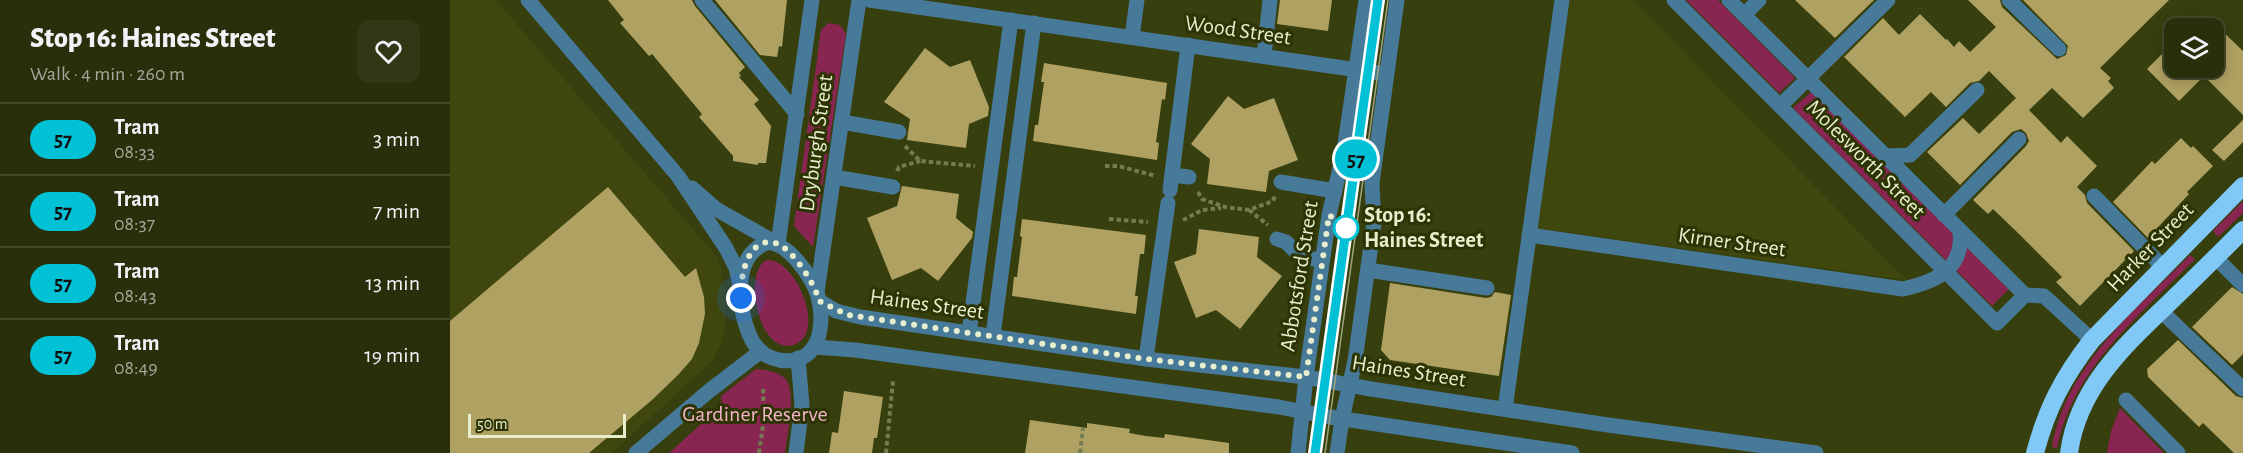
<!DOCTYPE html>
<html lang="en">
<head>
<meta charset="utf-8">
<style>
	body { margin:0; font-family:"Alegreya Sans",sans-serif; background:#313714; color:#f1f3f6; height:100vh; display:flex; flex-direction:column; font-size:22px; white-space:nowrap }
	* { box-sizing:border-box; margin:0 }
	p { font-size:20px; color:#a5a99d }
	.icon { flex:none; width:33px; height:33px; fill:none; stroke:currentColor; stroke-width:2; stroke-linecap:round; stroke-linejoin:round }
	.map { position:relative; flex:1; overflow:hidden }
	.side { display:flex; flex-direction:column; background:#292f0b; width:450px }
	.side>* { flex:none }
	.badge { padding:0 12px; border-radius:20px; font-size:21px; line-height:39px }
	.buttons { position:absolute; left:1714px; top:18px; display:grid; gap:12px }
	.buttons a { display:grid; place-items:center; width:60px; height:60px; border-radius:12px; background:#292f0b; box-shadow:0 3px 15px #0003,0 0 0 2px #454a2c; font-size:30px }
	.scale { position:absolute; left:18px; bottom:15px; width:158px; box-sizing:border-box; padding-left:6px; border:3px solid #e7eece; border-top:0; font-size:16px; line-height:21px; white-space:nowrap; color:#e7eece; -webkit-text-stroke:4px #2d3403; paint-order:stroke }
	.you { position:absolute; width:30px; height:30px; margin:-15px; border:4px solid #fff; border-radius:50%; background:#1a73e8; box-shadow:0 0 0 9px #1a73e833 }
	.map>.badge { position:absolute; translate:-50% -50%; box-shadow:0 0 0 3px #fff }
	.round { display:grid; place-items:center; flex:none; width:63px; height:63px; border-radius:12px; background:#313714 }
	.headline { display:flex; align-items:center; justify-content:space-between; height:102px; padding:0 30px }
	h1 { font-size:28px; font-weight:800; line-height:45px }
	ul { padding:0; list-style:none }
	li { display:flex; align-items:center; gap:18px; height:72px; padding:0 30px; border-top:2px solid #454a2c }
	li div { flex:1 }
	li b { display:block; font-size:22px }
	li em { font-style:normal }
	li .badge { min-width:66px; font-weight:700; text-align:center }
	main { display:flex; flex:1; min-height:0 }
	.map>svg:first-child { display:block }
	.built { fill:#3f470f }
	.green { fill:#882551 }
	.building { fill:#afa161 }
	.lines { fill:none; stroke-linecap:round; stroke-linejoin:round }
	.path { stroke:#737b50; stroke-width:4; stroke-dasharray:4.5 3; stroke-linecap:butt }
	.minor { stroke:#477998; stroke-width:15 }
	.highway { stroke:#80c9f6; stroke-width:18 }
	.tram { stroke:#9da47d; stroke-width:1.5 }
	.line-casing { stroke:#fff; stroke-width:14 }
	.line { stroke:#00c1d5; stroke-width:9 }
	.walk { stroke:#e7eece; stroke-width:6; stroke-dasharray:0 10.8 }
	.stop-dot { fill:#fff; stroke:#00c1d5; stroke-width:3 }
	.labels { text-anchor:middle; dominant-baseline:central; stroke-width:6; stroke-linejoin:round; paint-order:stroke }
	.street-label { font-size:22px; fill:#e7eece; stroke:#2d3403 }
	.stop-label { font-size:22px; font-weight:bold; fill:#e7eece; stroke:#2d3403; text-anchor:start }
	.park-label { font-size:22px; fill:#f0b2c6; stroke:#2d3403 }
</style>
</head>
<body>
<main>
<section class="side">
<div class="headline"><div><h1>Stop 16: Haines Street</h1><p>Walk · 4 min · 260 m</p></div><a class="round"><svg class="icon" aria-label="heart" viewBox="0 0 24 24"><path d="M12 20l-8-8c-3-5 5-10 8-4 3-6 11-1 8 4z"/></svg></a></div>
<ul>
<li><span class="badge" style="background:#00c1d5;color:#111">57</span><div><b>Tram</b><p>08:33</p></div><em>3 min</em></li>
<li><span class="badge" style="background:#00c1d5;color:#111">57</span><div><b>Tram</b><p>08:37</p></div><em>7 min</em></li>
<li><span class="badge" style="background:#00c1d5;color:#111">57</span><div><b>Tram</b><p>08:43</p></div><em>13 min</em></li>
<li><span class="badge" style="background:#00c1d5;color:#111">57</span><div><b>Tram</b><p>08:49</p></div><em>19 min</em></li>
</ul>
</section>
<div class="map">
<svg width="1793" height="453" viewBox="0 0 1793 453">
	<rect width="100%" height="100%" fill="#373f0f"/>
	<g class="built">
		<polygon points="0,0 46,0 267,257 272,271 276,298 275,324 272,342 263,360 162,453 0,453"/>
		<polygon points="1120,0 1183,0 1456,280 1086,228"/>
	</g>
	<g class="green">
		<polygon points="1236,0 1268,0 1345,78 1329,93"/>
		<polygon points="378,23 390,25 396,34 363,247 344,226 371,30"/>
		<polygon points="1361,92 1559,289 1542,306 1343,108"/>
		<polygon points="1793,201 1793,213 1768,237 1763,231"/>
		<path d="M1740,255L1745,259C1690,316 1624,366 1607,448L1602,447C1616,365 1685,311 1740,255Z"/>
		<path d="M317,260C346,258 378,335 343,345C308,355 292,271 317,260Z"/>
		<path d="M306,369C315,369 333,373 337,381C346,397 337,435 335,453H219L272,405L271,396Z"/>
		<polygon points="1670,408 1714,453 1657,453 1661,431"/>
	</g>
	<g class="building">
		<polygon points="158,0 242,0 245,6 295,67 289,73 291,76 289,77 309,100 304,104 321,126 316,163 308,163 308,165 283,161 283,156 249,117 252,114 202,54 199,56 170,23 174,20"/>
		<polygon points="265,0 337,0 332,47 329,46 327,57 310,55"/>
		<polygon points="830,0 882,0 878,31 827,24"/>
		<polygon points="1345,0 1424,0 1385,38"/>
		<polygon points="1518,0 1550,0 1552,7 1607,59 1616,55 1618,46 1573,0 1719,0 1650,68 1661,78 1658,81 1664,88 1633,118 1602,88 1579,110 1611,143 1617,136 1647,166 1627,187 1635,195 1637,203 1684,251 1630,306 1606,282 1612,277 1567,232 1543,209 1538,214 1523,200 1576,146 1579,141 1576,133 1571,129 1562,132 1510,185 1477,152 1513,118 1529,134 1566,98 1539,71 1529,81 1520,83 1496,107 1481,92 1455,117 1394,57 1433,18 1449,35 1470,14 1496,40 1497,39 1504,47 1509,41 1520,52 1546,27"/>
		<polygon points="1764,23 1793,51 1793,115 1754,76 1729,101 1697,69 1725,41 1725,68 1764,68"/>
		<polygon points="475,48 500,67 520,60 539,107 538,116 519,124 516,148 457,140 460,119 434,102"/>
		<polygon points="594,63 717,83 715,100 712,99 706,142 709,143 707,160 583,141 585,125 588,125 594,82 591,82"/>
		<polygon points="778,96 794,109 824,98 848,160 819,171 816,192 757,184 760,159 741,144"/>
		<polygon points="1793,120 1793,142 1774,161 1762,150"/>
		<polygon points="1731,138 1741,148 1743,146 1763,166 1737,192 1739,194 1698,238 1663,202 1702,161 1705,164"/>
		<polygon points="452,186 509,194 506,218 523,232 522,238 488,281 471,268 442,280 417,218 447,206"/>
		<polygon points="158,187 235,277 246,268 254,297 255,314 249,343 242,359 228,375 202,400 139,453 0,453 0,321"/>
		<polygon points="572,219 696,235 694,254 690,254 685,296 688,296 686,314 562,296 564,277 567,277 572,237 570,236"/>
		<polygon points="749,229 809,237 807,257 832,276 790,329 766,310 746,318 724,262 746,254"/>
		<polygon points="940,283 1036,298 1041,297 1045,292 1061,295 1049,376 940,360 931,350"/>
		<polygon points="1782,287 1793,294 1793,354 1782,365 1742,327"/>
		<polygon points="1728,340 1786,396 1793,398 1793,453 1784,453 1753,423 1749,427 1698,377 1697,369"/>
		<polygon points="394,391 433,397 427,438 424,438 422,453 379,453 382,432 388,433"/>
		<polygon points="580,420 637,428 637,423 680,429 679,433 696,436 714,438 715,434 779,443 779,453 575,453"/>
	</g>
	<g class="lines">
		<g class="path">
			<polyline points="455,146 470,161 525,166"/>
			<polyline points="655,166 668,166 706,176"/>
			<polyline points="447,171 449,167 470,161"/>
			<polyline points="748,192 752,199 775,207 799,210 823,201 825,196"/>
			<polyline points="799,210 818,225"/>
			<polyline points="659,219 698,222"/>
			<polyline points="733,220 752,210 771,208"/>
			<polyline points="309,453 314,419 313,389"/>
			<polyline points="436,453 443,381"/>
			<polyline points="630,453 633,428"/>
		</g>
		<g class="minor">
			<polyline points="78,0 228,176 276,248 286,268 291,289"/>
			<polyline points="252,0 347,114"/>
			<polyline points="419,0 936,74"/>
			<polyline points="1224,0 1547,323 1575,295"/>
			<polyline points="1279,0 1575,295 1594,296 1642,340"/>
			<polyline points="1559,0 1609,49"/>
			<polyline points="1294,15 1309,0"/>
			<polyline points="682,37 687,0"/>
			<polyline points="814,56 820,0"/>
			<polyline points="1330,106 1438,0"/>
			<polyline points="392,122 449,132"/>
			<polyline points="1435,156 1460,155 1527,90"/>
			<polyline points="722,175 739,177"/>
			<polyline points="384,177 443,187"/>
			<polyline points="831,182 885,191"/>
			<polyline points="242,188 266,209 326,243"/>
			<polyline points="720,190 738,45"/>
			<polyline points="1644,196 1713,267"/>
			<polyline points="1494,215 1569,139"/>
			<path d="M1079,235L1453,289C1484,282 1514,270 1510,232"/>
			<polyline points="827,239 836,242 850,256 872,261"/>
			<path d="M316,243C337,240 363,278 368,296C376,326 369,367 329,360C314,357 304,347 299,334C288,306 282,257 316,243Z"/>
			<polyline points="328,244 362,0"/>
			<polyline points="1766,258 1793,285"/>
			<polyline points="918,270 1037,288"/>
			<polyline points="367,292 409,0"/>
			<polyline points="369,301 386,311 410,317 696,359 856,377 921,389 1158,425 1366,453"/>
			<polyline points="1711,311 1793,389"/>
			<polyline points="519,333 561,20"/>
			<polyline points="543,336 584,23"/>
			<polyline points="365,347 405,350 829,407 880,417 1122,453"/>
			<polyline points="696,359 718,203"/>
			<polyline points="1676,400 1728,453"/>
			<polyline points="1055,409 1112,0"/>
			<polyline points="186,453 259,391 311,351"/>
			<polyline points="346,453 352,405 348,358"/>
			<polyline points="848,453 856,377 879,215 894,151 916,0"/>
			<polyline points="887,453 892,419 905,361 924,223 922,183 947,0"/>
		</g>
		<g class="highway">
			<path d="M1585,453C1597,408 1613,377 1642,340L1793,186"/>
			<path d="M1619,453C1628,387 1675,345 1721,301C1745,278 1769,254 1793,230"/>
		</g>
		<g class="tram">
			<polyline points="865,453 928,0"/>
			<polyline points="875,453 938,0"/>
		</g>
	</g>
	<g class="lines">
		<defs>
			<polyline id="line" points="865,453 928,0"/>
		</defs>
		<use href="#line" class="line-casing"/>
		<use href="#line" class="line"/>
		<path class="walk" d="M291,298C290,280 296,236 325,243C342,247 366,286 369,301L398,315L696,359L856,377L879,215L896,228"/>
	</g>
	<circle class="stop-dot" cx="896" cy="228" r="12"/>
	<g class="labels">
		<g class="street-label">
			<text transform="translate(788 30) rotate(8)">Wood Street</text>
			<text transform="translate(366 143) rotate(-82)">Dryburgh Street</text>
			<text transform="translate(1416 159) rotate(45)">Molesworth Street</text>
			<text transform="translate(1282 242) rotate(8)">Kirner Street</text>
			<text transform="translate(1700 247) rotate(-46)">Harker Street</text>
			<text transform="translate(849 276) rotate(-81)">Abbotsford Street</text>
			<text transform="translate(477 304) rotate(8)">Haines Street</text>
			<text transform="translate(959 371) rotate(9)">Haines Street</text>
		</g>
		<g class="stop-label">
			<text x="914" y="215">Stop 16:<tspan x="914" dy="25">Haines Street</tspan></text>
		</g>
		<g class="park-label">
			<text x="305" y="414">Gardiner Reserve</text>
		</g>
	</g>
</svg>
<div class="buttons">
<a><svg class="icon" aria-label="layers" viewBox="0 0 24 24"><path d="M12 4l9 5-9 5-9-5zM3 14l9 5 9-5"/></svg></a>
</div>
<div class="scale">50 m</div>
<div class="you" style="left:291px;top:298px"></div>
<b class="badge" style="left:906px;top:159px;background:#00c1d5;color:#111">57</b>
</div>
</main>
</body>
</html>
